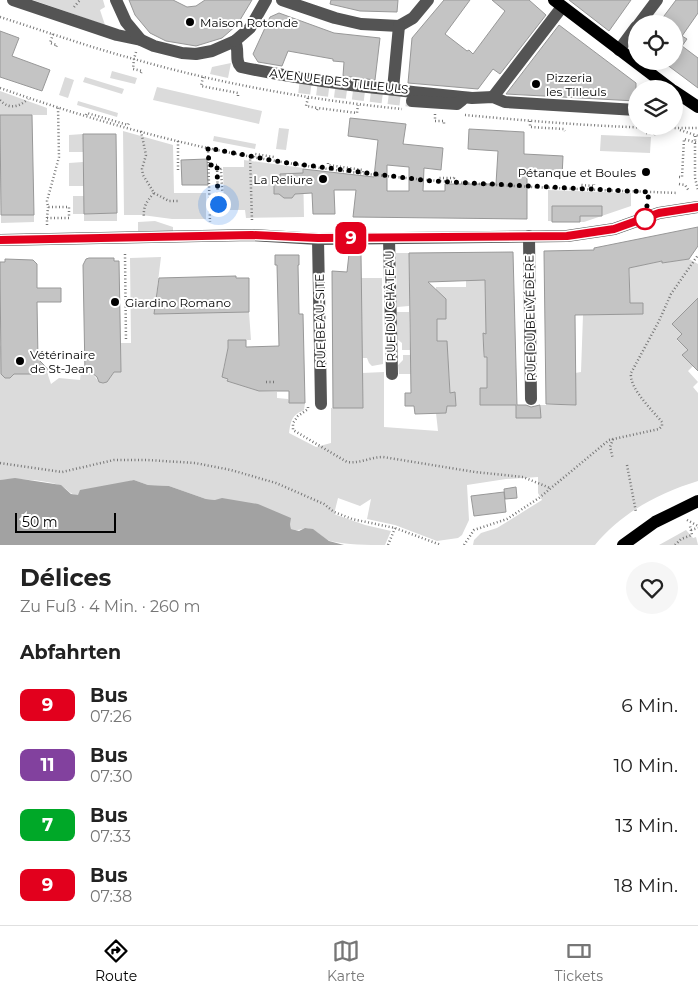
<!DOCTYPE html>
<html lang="de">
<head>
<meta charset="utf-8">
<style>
	body { margin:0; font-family:Montserrat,sans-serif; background:#f6f6f6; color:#222; height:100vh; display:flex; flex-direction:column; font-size:19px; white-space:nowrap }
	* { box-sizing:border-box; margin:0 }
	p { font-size:16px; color:#767676 }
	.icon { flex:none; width:28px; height:28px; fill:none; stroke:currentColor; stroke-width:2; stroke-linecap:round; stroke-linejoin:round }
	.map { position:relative; height:545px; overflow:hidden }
	.side { display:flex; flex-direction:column; background:#fff; flex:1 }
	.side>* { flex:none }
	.badge { padding:0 10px; border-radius:8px; font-size:18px; line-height:32px }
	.tools { position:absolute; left:628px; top:15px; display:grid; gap:10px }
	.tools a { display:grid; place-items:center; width:55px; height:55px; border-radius:50%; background:#fff; box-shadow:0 2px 12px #0003; font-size:25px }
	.scale { position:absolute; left:15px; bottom:12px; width:101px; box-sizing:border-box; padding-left:5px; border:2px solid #000; border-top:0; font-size:14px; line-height:18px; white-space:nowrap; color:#000; -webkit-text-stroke:4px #fff; paint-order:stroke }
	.you { position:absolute; width:25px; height:25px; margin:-12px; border:4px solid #fff; border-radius:50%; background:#1a73e8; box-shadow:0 0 0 8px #1a73e833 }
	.map>.badge { position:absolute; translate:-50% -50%; box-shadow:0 0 0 2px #fff }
	h2 { padding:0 20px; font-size:19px; line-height:45px }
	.round { display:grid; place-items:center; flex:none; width:52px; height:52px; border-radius:26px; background:#f6f6f6 }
	.headline { display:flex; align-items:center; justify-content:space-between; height:85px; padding:0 20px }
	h1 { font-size:24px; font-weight:700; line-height:38px }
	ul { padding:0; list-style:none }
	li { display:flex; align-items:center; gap:15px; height:60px; padding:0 20px }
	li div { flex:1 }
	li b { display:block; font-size:19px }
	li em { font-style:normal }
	li .badge { min-width:55px; font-weight:700; text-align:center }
	.menu { display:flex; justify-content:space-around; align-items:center; height:70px; border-top:1px solid #e0e0e0; background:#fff; font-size:14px; color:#767676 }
	.menu a { display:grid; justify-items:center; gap:2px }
	.menu .on { color:#000 }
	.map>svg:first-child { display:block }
	.green { fill:#dbdbdb }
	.water { fill:#a2a2a2 }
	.building { fill:#c4c4c4; stroke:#989898; fill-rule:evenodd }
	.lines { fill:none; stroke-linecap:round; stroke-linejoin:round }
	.minor-tunnel { stroke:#d9d9d9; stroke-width:12; stroke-dasharray:12 6; stroke-linecap:butt }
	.path { stroke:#767676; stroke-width:2.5; stroke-dasharray:1 2.5; stroke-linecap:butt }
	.minor { stroke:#545454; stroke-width:12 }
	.major { stroke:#000; stroke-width:12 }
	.line-casing { stroke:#fff; stroke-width:11 }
	.line { stroke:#e2001d; stroke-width:8 }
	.walk { stroke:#000; stroke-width:5; stroke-dasharray:0 9 }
	.poi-dot { fill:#000; stroke:#fff; stroke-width:2 }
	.stop-dot { fill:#fff; stroke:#e2001d; stroke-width:2.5 }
	.labels { text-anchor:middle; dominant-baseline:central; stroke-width:4; stroke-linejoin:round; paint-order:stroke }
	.poi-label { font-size:12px; fill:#000; stroke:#fff; text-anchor:start }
	.street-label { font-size:12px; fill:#000; stroke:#fff }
</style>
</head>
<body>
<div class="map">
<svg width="698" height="545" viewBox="0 0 698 545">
	<rect width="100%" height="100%" fill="#fff"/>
	<g class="green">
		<polygon points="33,0 103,0 105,7 100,10 105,25"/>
		<polygon points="231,63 228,78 210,74 212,67"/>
		<polygon points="112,71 137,78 135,84 110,78"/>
		<polygon points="65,77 74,80 68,98 59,95"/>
		<polygon points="85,77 124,89 122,94 83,82"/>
		<polygon points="157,87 262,111 259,124 153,100"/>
		<polygon points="0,91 47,108 47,115 0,115"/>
		<polygon points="78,101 118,113 117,117 77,105"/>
		<polygon points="279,128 289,129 286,150 276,149"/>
		<polygon points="123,131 173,145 174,193 206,193 206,219 172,219 142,215 124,215"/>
		<polygon points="83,134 83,152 69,152 69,135"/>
		<polygon points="601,135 651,137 650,153 600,151"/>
		<polygon points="214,136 256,144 255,149 213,141"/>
		<polygon points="0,159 1,215 34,215 34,222 1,223"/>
		<polygon points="244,160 303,168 304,217 246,218 245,210 224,210 223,167 244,167"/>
		<polygon points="83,162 84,186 69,186 69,163"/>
		<polygon points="548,190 631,193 631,206 584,222 548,221"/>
		<polygon points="73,196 84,196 84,214 117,213 117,221 84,221 84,214 73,214"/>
		<polygon points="155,221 173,227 173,231 138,231 138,222"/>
		<polygon points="396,253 409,253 409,306 397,307"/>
		<path d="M161,257L154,314L249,312L251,340H228V348L223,370L227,380L259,391L277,392V398L288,399L290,403H305L304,410C292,415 291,420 289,433L316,447L331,443V408H363L362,373L384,372V427L438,431L436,413H446L447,406H456L455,393H450L449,373L437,374L445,341H437V319L446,318V299L436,298V287H466V280H485L486,334H483V357H487V388L480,389V405H516V418H540L541,405H576L575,373L581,372L583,315L630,314V274L629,268L662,261L663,263L689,259L698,264V298L672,324L682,334L677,340L688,350L683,355L693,366L688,371L698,382L693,387L698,393V481C659,493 621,513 595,545H473L474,540L481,533L497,528L542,500L538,493V477L506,479L467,485L469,520L462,535L458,538L437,541L395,525L367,519L371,499L360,506L338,498L334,514L365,525L391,531L385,545C367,545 347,545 330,541C323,538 318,531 310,529C302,527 301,532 291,529L290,524L215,500L206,499L169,486L148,485L134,480L78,496C69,494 68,489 61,486C50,480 13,478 0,480V345L14,374H35L38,369H48V375L51,384L59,378L80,380L81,371H85L87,373H92L99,382L103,383L107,382L114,372H118L121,370V343H131L130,258Z"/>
		<polygon points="361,278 382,278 383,364 372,366 369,363 367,358 362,358"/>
		<polygon points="397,312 409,312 410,350 402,350 402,343 397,339"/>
		<polygon points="403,355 410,355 411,374 399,374 398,365 403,360"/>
		<polygon points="686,530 693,538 696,537 698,545 659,545"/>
	</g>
	<polygon class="water" points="15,478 61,485 71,494 78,495 80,490 134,480 148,485 169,486 206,499 215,500 222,498 258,504 291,518 290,524 291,529 299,531 305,528 313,529 329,541 344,545 0,545 0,480"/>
	<g class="building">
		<polygon points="129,0 173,0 187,7 196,6 205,0 252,0 237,25 222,38 196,46 166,41 150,33 135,15"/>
		<polygon points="331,0 398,0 397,12 360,11 330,4"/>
		<polygon points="444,0 470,0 445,34 467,51 469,50 473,54 505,11 492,0 529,0 546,15 500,74 493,69 478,89 408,83 412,38"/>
		<polygon points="569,0 631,0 609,31"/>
		<polygon points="676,0 698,0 698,13 682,36 687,39 682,46 698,58 698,88 662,61 674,61 674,24 658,24"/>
		<polygon points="279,13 334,33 380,38 375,80 343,76 344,62 333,61 333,59 288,51 282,66 258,62 253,54 270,17"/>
		<polygon points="559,25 636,83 636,101 506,94"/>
		<polygon points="0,31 19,38 12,56 50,70 42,91 0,77"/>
		<polygon points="0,115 32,115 34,215 1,215"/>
		<path d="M350,118L406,124L403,144L443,148L441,170L424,168L423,191H445V184H496L498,151L468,149L469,129L524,132V154L563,156L562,177L527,175V219L353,217L356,190H334L335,214H313L312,193L295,194L292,198H284L279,194H274V177H280V174L303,173V169L374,177L378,140L348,136ZM387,165L409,167V191H387Z"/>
		<polygon points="83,134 116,134 117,213 84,214"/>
		<polygon points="207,159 208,185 182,185 181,160"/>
		<polygon points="552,206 602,206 602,216 580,216 580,222 552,222"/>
		<polygon points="698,227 698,246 689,259 662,263 662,261 629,268 630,303 643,303 643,314 575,315 576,405 546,404 544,251 594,250 594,248"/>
		<polygon points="513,252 517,405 526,405 531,407 540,405 541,418 516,418 516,405 480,405 480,388 487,388 487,357 484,357 483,333 486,334 485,280 428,282 446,299 446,319 437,319 437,341 447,341 450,393 455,392 456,406 447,406 446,413 415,414 414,406 405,406 405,393 411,393 409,253"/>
		<polygon points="349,254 361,254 363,408 333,408 332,271 347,272"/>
		<polygon points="275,255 299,255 299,265 298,265 299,314 303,314 305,403 289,403 289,391 259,391 227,381 228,379 222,377 228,348 228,340 246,340 246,347 279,346 277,265 275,265"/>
		<polygon points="89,258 114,258 114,261 119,261 121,372 114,372 107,382 103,383 99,382 97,377 92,373 85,373 83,265 86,259"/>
		<polygon points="5,259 33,260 37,264 37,288 61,288 61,302 37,302 38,359 48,369 36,369 36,374 14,374 10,378 5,378 1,374 0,262 5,262"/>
		<polygon points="236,276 236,278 249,278 249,312 154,314 159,278"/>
		<polygon points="698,298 698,371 682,355 688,350 677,339 682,334 672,324"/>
		<polygon points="516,487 517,498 505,499 504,489"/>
		<polygon points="504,492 506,512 474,516 471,496"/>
	</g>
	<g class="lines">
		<polyline class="minor-tunnel" points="299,87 412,101"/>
		<g class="path">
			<polyline points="74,7 80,0"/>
			<path d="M0,17C44,31 89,47 134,59C221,84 312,100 402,109"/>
			<polyline points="53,34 50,43 57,45 56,47"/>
			<polyline points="136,52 134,59 133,69 142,71 141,73"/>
			<polyline points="203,77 201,86 238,93 238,96"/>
			<path d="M0,88C91,120 186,147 282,162C412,184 546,188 678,193"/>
			<polyline points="308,98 306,106 318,108"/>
			<path d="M0,100C9,110 19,107 28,99"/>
			<polyline points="317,110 318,108 357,113 358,105"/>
			<polyline points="435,114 435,121 444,121 444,124"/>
			<polyline points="86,115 87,113 128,125 129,123"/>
			<path d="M465,115C542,122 621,129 698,128"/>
			<polyline points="530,121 530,127 564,129 565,131"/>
			<polyline points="645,127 645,133 655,133 654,135"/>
			<polyline points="680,130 698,136"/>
			<path d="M141,131L146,155L142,169L143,175L154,193C146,202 143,207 144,218"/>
			<polyline points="695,136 695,178 698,190"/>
			<polyline points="208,148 210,222"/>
			<polyline points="250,156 252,221"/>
			<polyline points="254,157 255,154 274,157 274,155"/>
			<polyline points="328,163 328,165 363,170 363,173"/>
			<polyline points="209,165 217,165 218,204 223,205 221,169 223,169"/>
			<polyline points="178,170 178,140"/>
			<polyline points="679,177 682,177 684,139 698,143"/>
			<polyline points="439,181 439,178 454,178 454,177"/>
			<polyline points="679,184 685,185 689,191"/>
			<polyline points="581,188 581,185 594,186 594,184"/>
			<polyline points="154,193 169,201 179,201"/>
			<polyline points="47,218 48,207"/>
			<polyline points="47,225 47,218 69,218 69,207 48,207 47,201 59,157 58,107"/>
			<polyline points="125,254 126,341"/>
			<polyline points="266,382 276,382"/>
			<path d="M308,407V409L298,416L293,423V430L347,462C360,464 370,457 383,457L475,472L523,477L550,488"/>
			<polyline points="613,439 610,447 613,459"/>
			<polyline points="0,463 62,472 114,460 147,460 195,463 231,470 276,483 324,504 334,512 352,519 395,528 441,545"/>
			<polyline points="627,465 636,512"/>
			<polyline points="687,520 698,526"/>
			<polyline points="691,530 698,528"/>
			<polyline points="388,545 395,528"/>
			<path d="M464,545L474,530L507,519L539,498L609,440L659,429L662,426V422C652,410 629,388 631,373L659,321L671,294L698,255"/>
			<polyline points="675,545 681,539 692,535 690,526"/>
		</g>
		<g class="minor">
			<path d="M13,0L117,35L141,40L154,46L182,53L196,54L212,51L235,41C240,51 234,60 241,67C317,83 395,90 472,98L493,97L505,102L636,110"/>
			<polyline points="116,0 126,22 141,40"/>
			<polyline points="282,0 335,18 361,24 399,26 413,18 428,0"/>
			<polyline points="639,24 657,0"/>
			<polyline points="235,41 250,28 266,0"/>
			<polyline points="619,50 636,27"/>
			<polyline points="393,89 399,26"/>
			<polyline points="493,97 562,7"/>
			<polyline points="412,101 457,104 462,100"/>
			<polyline points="529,236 531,399"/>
			<polyline points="389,238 392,374"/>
			<polyline points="318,239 321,404"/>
			<polyline points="0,240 252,235 318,239 567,236 614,229 659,213 698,207"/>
		</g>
		<g class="major">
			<polyline points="554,0 671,89"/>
			<polyline points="674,91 698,107"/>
			<polyline points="623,545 655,522 698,501"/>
		</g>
	</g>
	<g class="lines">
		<defs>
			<polyline id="line" points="0,240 252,235 318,238 567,236 614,229 659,213 698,207"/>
		</defs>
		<use href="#line" class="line-casing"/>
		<use href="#line" class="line"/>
		<polyline class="walk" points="218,204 217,165 209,165 208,148 281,162 431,181 649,192 645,219"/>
	</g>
	<g class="poi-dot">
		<circle cx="190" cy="22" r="5"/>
		<circle cx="536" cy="84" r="5"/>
		<circle cx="646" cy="172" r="5"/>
		<circle cx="323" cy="179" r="5"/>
		<circle cx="115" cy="302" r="5"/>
		<circle cx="20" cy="361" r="5"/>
	</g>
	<circle class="stop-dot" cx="645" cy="219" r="10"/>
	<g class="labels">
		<g class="poi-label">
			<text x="200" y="22">Maison Rotonde</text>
			<text x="546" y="77">Pizzeria<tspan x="546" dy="14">les Tilleuls</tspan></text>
			<text x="636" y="172" text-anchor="end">Pétanque et Boules</text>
			<text x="313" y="179" text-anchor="end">La Reliure</text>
			<text x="125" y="302">Giardino Romano</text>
			<text x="30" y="354">Vétérinaire<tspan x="30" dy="14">de St-Jean</tspan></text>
		</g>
		<g class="street-label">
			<text transform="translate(339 81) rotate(7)">AVENUE DES TILLEULS</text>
			<text transform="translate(390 306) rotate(-91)">RUE DU CHÂTEAU</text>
			<text transform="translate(530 318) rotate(-91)">RUE DU BELVÉDÈRE</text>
			<text transform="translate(320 321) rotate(-91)">RUE BEAU-SITE</text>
		</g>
	</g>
</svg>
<div class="tools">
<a><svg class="icon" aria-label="locate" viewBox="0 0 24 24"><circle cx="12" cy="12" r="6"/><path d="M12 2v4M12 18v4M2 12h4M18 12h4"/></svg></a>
<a><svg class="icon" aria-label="layers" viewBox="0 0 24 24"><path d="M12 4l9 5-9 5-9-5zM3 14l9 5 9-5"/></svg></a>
</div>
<div class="scale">50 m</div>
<div class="you" style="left:218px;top:204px"></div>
<b class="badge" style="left:351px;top:238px;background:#e2001d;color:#fff">9</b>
</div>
<section class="side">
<div class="headline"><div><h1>Délices</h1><p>Zu Fuß · 4 Min. · 260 m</p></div><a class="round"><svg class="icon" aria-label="heart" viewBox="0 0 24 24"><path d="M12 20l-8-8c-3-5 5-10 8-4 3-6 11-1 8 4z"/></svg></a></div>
<h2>Abfahrten</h2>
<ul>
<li><span class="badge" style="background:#e2001d;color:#fff">9</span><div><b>Bus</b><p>07:26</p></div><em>6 Min.</em></li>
<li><span class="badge" style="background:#82419e;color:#fff">11</span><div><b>Bus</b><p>07:30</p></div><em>10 Min.</em></li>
<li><span class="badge" style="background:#00a828;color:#fff">7</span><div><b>Bus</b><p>07:33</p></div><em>13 Min.</em></li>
<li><span class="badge" style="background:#e2001d;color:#fff">9</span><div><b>Bus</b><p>07:38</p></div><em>18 Min.</em></li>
</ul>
</section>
<nav class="menu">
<a class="on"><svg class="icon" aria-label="directions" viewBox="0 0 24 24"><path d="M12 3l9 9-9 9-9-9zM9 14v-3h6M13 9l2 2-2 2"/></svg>Route</a>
<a><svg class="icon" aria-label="map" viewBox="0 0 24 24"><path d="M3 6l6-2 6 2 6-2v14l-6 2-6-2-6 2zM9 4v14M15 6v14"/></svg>Karte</a>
<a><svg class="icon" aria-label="tickets" viewBox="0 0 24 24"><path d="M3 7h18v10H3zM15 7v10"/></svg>Tickets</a>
</nav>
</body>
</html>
